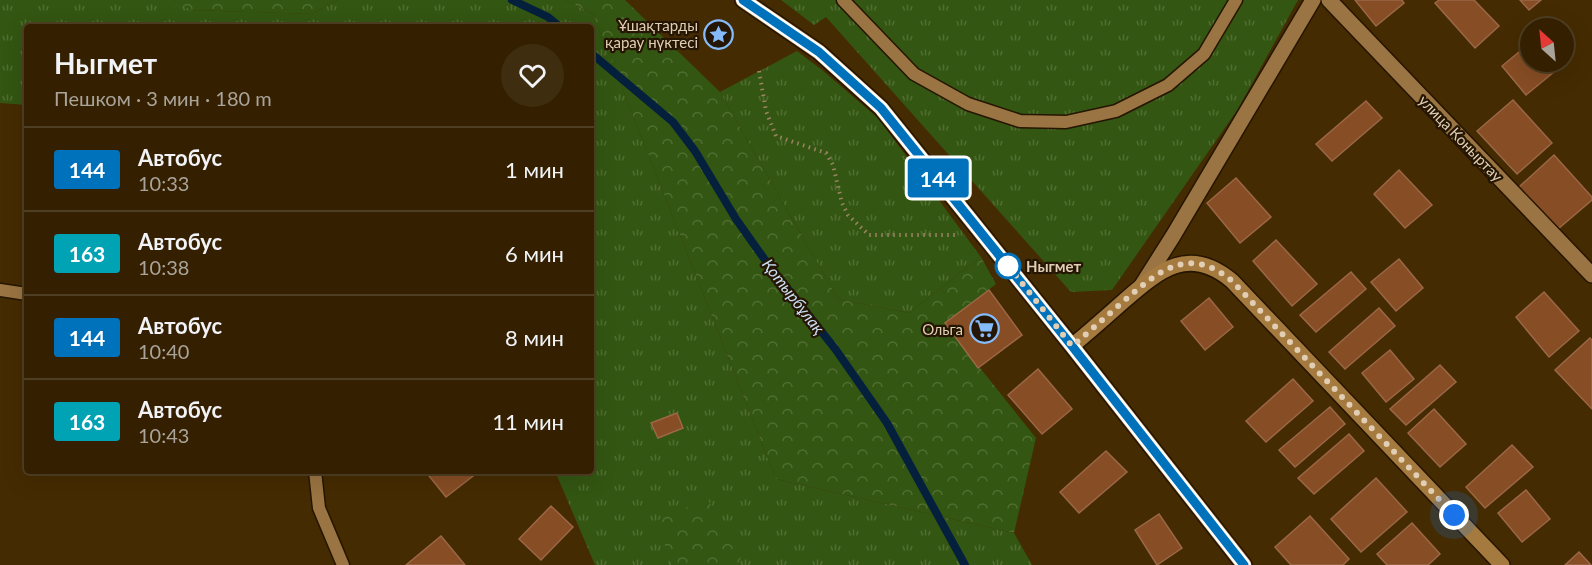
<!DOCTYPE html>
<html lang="ru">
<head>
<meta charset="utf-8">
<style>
	body { margin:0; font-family:Lato,sans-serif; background:#3f2d10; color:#f1f3f6; height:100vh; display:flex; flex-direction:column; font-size:22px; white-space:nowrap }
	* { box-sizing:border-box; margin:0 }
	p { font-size:20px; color:#a9a399 }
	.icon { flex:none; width:33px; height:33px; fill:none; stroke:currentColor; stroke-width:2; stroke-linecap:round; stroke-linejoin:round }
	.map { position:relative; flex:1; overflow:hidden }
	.side { position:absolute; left:24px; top:24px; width:570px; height:450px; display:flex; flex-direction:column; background:#342001; border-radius:6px; box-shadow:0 6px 24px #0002,0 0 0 2px #4e3e23 }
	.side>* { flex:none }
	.badge { padding:0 12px; border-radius:4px; font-size:21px; line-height:39px }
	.needle { width:39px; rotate:333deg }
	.fabs { position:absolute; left:1520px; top:18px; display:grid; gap:12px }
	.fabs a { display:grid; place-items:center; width:54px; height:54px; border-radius:50%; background:#342001; box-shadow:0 6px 24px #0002,0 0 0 2px #4e3e23; font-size:30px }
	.you { position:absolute; width:30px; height:30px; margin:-15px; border:4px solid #fff; border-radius:50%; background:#1a73e8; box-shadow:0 0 0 9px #1a73e833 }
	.map>.badge { position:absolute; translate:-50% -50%; box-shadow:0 0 0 3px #fff }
	.round { display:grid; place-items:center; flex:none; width:63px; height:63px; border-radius:32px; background:#3f2d10 }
	.summary { display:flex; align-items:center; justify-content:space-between; height:102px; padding:0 30px }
	h1 { font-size:28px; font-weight:700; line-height:45px }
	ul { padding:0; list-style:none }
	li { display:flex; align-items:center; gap:18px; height:84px; padding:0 30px; border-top:2px solid #4e3e23 }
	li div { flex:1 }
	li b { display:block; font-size:22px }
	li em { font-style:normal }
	li .badge { min-width:66px; font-weight:700; text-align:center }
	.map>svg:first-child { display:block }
	.grass { fill:url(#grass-tufts) }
	.forest { fill:url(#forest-crowns) }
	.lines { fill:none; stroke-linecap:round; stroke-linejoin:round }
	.stream { stroke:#05203d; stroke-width:8 }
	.building { fill:#874d24; stroke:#9b6746; stroke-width:1.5 }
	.service-casing { stroke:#261500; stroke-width:15 }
	.minor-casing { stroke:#261500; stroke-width:18 }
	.secondary-casing { stroke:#261500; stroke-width:18 }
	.path { stroke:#9a8463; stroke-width:4; stroke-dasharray:1.5 4.5; stroke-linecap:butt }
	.service { stroke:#9a7442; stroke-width:12 }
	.minor { stroke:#9a7442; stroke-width:15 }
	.secondary { stroke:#a57a3f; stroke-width:15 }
	.line-casing { stroke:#fff; stroke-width:14 }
	.line { stroke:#0072bc; stroke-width:9 }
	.walk { stroke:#e2ceb5; stroke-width:6; stroke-dasharray:0 10.8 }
	.stop-dot { fill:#fff; stroke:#0072bc; stroke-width:3 }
	.labels { text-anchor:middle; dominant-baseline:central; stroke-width:4.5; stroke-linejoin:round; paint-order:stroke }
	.poi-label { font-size:15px; fill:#e2ceb5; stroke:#241602; text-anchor:end }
	.street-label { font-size:15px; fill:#e2ceb5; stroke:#241602 }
	.stop-label { font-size:15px; font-weight:bold; fill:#e2ceb5; stroke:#241602; text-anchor:start }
	.water-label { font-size:16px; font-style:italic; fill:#cde0f8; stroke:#241602 }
</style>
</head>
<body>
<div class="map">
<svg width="1592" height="565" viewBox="0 0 1592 565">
	<defs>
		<pattern id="grass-tufts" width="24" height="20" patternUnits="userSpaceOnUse" patternTransform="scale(1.5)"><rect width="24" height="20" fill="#335612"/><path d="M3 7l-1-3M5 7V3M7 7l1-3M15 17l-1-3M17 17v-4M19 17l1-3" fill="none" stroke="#506d32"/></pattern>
		<pattern id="forest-crowns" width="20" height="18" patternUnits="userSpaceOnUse" patternTransform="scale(1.5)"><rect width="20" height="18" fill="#335612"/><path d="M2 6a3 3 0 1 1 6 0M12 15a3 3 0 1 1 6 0" fill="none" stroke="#506d32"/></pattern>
	</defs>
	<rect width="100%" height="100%" fill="#452b01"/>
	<g class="grass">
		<polygon points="0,0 173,0 192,10 312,14 338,0 565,0 593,14 776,479 1014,533 1032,565 595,565 555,471 591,471 591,27 27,27 27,105 0,103"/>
		<polygon points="781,0 1298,0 1238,109 1112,290 1071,292 826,17 814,25"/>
		<polygon points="797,51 822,70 878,118 981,257 909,313 838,299 720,92"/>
	</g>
	<g class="forest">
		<polygon points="173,0 338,0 312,14 191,10"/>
		<polygon points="565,0 625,0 720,92 838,299 909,313 981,257 996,284 945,324 1036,438 1014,533 776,479 593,14"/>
		<polygon points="707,498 717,517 742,554 739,565 672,565 656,521"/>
	</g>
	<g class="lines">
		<g class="stream">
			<polyline points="512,0 548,17 560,27"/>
			<polyline points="591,53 673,122 695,151 736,219 765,260 836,350 887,423 965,565"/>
		</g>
	</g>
	<g class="building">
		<polygon points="1355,0 1402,0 1404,3 1376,26"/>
		<polygon points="1439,0 1474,0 1499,26 1475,48 1435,3"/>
		<polygon points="1520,0 1541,0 1529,10"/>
		<polygon points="1530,43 1530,62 1545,62 1554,72 1526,95 1502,66"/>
		<polygon points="1513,100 1552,143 1517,174 1477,131"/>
		<polygon points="1366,101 1382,118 1332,161 1316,144"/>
		<polygon points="1554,155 1592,197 1592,200 1558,229 1519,187"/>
		<polygon points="1399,170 1432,205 1405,228 1374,194"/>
		<polygon points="1236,178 1271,217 1240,243 1207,203"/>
		<polygon points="1276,240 1317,284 1292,306 1253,261"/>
		<polygon points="1399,259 1423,288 1396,311 1371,282"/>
		<polygon points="1351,272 1366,289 1316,332 1300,315"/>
		<polygon points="989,290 1022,335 978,368 945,323"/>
		<polygon points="1544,292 1579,331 1549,357 1516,317"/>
		<polygon points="1209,298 1233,327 1205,350 1181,321"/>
		<polygon points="1379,308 1395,326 1345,369 1329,352"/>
		<polygon points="1590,338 1592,340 1592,409 1555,370"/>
		<polygon points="1390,350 1414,379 1386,402 1362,373"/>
		<polygon points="1440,365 1456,382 1406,425 1390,409"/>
		<polygon points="1038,369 1072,409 1042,434 1008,395"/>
		<polygon points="1293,379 1313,401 1266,442 1246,421"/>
		<polygon points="1330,407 1345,424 1295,467 1279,450"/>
		<polygon points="1434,409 1466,444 1440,467 1408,433"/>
		<polygon points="677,413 683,428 658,438 651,423"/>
		<polygon points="1349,434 1364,451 1314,494 1298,478"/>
		<polygon points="1512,445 1533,467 1485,508 1466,487"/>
		<polygon points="1106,451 1127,472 1079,513 1060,492"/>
		<polygon points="425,471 475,471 477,473 446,497"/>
		<polygon points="1376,478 1407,512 1361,552 1331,519"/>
		<polygon points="1526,490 1550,519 1522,542 1498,513"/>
		<polygon points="551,506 573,527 541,560 519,539"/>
		<polygon points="1159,514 1182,548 1157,565 1135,530"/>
		<polygon points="1310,516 1349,559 1343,565 1291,565 1275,547"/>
		<polygon points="1412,523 1440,554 1428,565 1387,565 1377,554"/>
		<polygon points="441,536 465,565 406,565"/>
		<polygon points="1579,552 1591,565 1565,565"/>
	</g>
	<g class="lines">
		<defs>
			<g id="service">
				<polyline points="843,0 914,74 968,104 1020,121 1066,122 1116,111 1168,85 1204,54 1236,0"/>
				<polyline points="0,290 27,294"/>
				<polyline points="315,471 319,508 343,565"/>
			</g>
			<g id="minor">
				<polyline points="1329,0 1592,275"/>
				<polyline points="1142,285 1173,236 1313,0"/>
			</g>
			<g id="secondary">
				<polyline points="743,0 819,52 881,108 1072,346 1244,565"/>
				<path d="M1072,346C1090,331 1107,316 1125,300C1160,270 1189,245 1232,281L1502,565"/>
			</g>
		</defs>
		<use href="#service" class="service-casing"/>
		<use href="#minor" class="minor-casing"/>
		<use href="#secondary" class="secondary-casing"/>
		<polyline class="path" points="759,71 766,111 776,136 826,153 833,165 842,203 848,215 869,235 959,235"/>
		<use href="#service" class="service"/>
		<use href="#minor" class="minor"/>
		<use href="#secondary" class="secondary"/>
	</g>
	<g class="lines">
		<defs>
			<polyline id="line" points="743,0 819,52 881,108 1072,346 1244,565"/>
		</defs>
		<use href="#line" class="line-casing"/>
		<use href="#line" class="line"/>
		<path class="walk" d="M1008,266L1002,258L1072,346C1090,331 1107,316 1125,300C1160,270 1189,245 1232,281L1454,515"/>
	</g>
	<defs>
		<symbol id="sight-ring" viewBox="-11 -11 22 22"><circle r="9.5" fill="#241602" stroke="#85bbfb" stroke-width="1.5"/><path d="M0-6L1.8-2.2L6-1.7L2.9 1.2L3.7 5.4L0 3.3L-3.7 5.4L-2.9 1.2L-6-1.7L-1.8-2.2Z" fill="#85bbfb"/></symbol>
		<symbol id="supermarket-ring" viewBox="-11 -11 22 22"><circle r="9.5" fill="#241602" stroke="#85bbfb" stroke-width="1.5"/><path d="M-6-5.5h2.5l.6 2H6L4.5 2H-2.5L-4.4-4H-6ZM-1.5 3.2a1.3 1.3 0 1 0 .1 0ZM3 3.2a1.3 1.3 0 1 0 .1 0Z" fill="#85bbfb"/></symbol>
	</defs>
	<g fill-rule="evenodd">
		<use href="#sight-ring" x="702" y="18" width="33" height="33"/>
		<use href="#supermarket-ring" x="968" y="312" width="33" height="33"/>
	</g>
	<circle class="stop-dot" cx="1008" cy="266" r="12"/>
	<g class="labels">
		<g class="poi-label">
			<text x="698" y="25">Ұшақтарды<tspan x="698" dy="17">қарау нүктесі</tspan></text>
			<text x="963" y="329">Ольга</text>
		</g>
		<g class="street-label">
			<text transform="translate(1461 138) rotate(46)">улица Коныртау</text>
		</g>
		<g class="stop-label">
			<text x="1026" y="266">Ныгмет</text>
		</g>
		<g class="water-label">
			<text transform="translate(794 296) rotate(52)">Қотырбұлақ</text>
		</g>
	</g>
</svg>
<div class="fabs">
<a><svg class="needle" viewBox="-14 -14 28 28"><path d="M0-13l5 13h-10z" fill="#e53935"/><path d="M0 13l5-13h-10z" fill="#a9a399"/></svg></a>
</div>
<div class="you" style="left:1454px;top:515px"></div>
<b class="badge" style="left:938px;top:178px;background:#0072bc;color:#fff">144</b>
<section class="side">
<div class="summary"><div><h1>Ныгмет</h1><p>Пешком · 3 мин · 180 m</p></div><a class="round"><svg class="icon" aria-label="heart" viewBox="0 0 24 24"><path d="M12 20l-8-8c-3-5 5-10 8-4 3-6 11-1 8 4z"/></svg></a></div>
<ul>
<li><span class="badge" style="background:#0072bc;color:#fff">144</span><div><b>Автобус</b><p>10:33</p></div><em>1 мин</em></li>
<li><span class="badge" style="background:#00a3b4;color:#fff">163</span><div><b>Автобус</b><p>10:38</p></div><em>6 мин</em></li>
<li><span class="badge" style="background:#0072bc;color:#fff">144</span><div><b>Автобус</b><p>10:40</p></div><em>8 мин</em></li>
<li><span class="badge" style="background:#00a3b4;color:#fff">163</span><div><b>Автобус</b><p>10:43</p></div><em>11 мин</em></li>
</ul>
</section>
</div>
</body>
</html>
